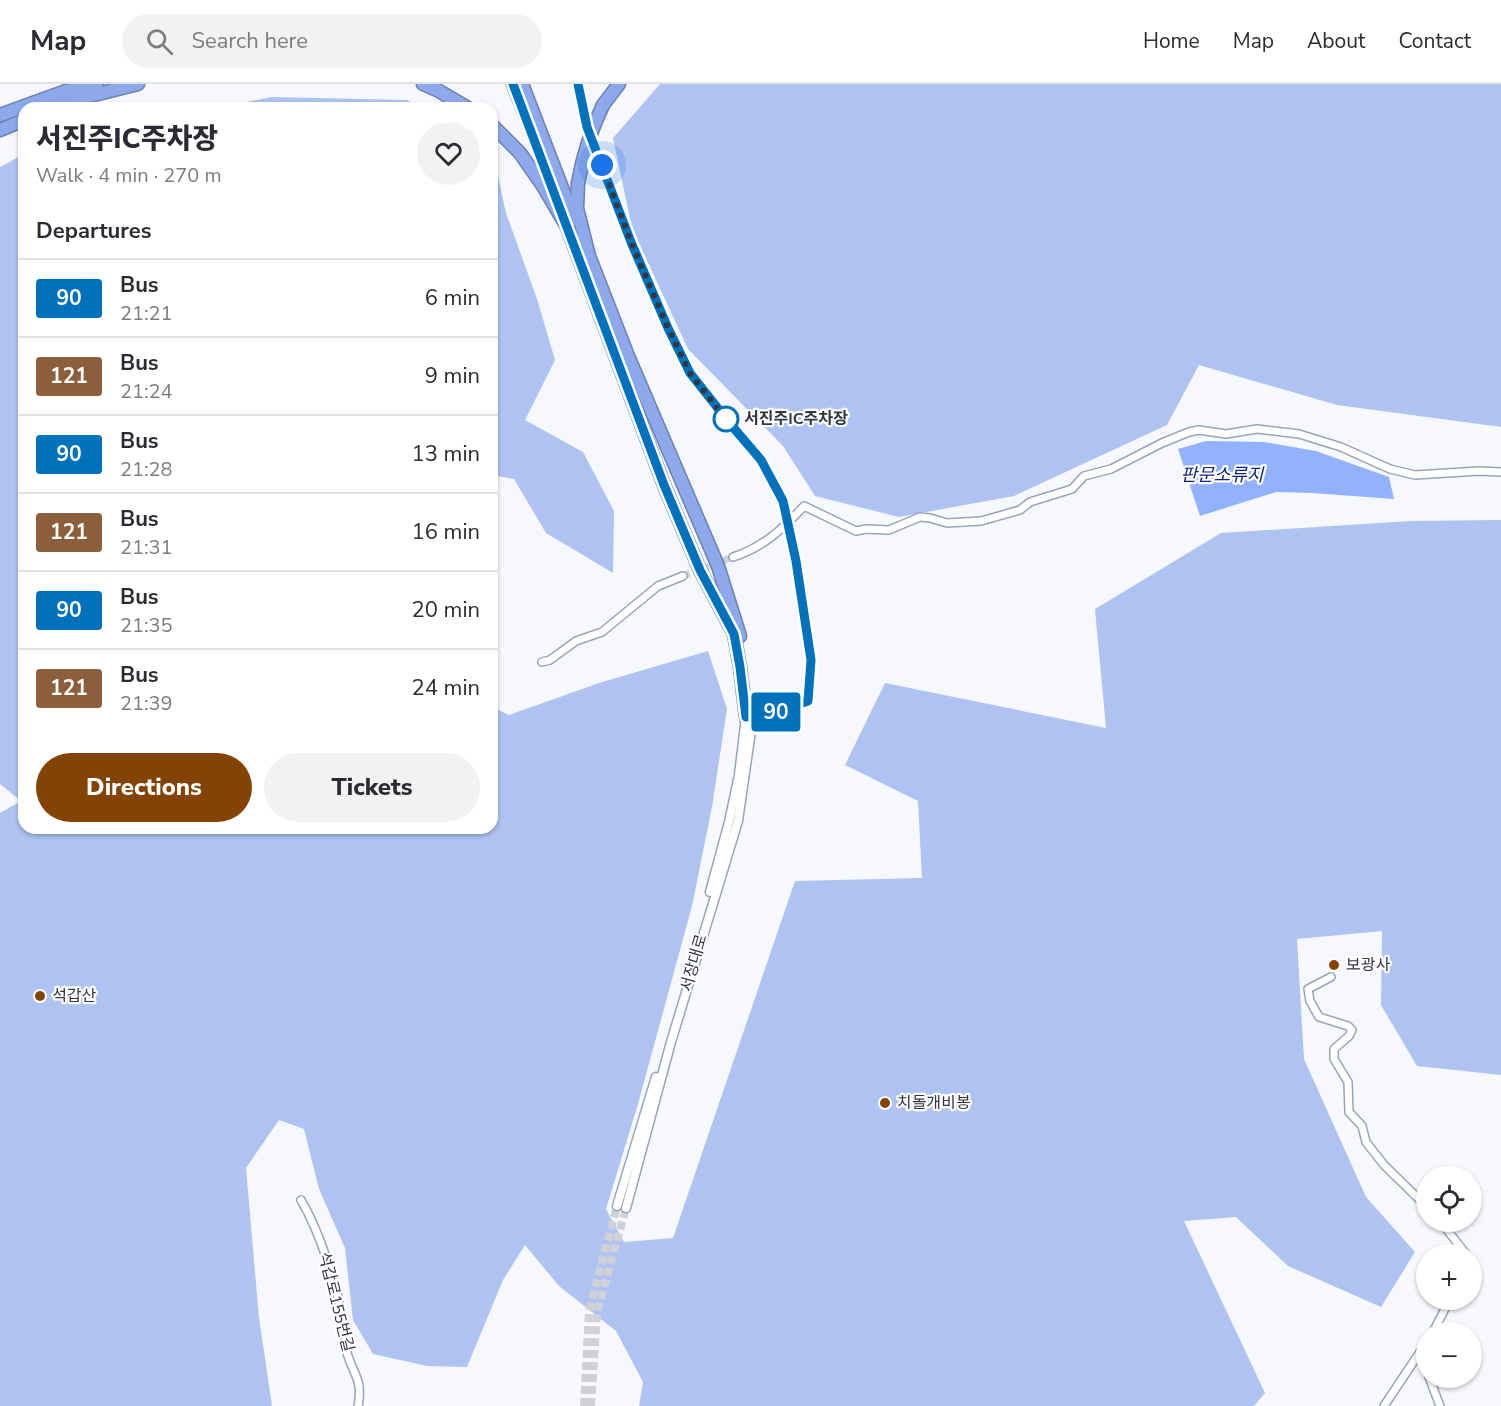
<!DOCTYPE html>
<html lang="en">
<head>
<meta charset="utf-8">
<style>
	body { margin:0; font-family:"Nunito Sans","Noto Sans KR",sans-serif; background:#f2f2f3; color:#2b2b33; height:100vh; display:flex; flex-direction:column; font-size:22px; white-space:nowrap }
	* { box-sizing:border-box; margin:0 }
	p { font-size:20px; color:#7c7c81 }
	.icon { flex:none; width:33px; height:33px; fill:none; stroke:currentColor; stroke-width:2; stroke-linecap:round; stroke-linejoin:round }
	.map { position:relative; flex:1; overflow:hidden }
	.sheet { position:absolute; left:18px; top:18px; width:480px; height:732px; display:flex; flex-direction:column; background:#fff; border-radius:18px; box-shadow:0 2px 4px #0004 }
	.sheet>* { flex:none }
	.badge { padding:0 12px; border-radius:4px; font-size:21px; line-height:39px }
	.buttons { position:absolute; left:1416px; top:1082px; display:grid; gap:12px }
	.buttons a { display:grid; place-items:center; width:66px; height:66px; border-radius:50%; background:#fff; box-shadow:0 2px 4px #0004; font-size:30px }
	.you { position:absolute; width:30px; height:30px; margin:-15px; border:4px solid #fff; border-radius:50%; background:#1a73e8; box-shadow:0 0 0 9px #1a73e833 }
	.map>.badge { position:absolute; translate:-50% -50%; box-shadow:0 0 0 3px #fff }
	h2 { padding:0 18px; font-size:22px; line-height:54px }
	.round { display:grid; place-items:center; flex:none; width:63px; height:63px; border-radius:32px; background:#f2f2f3 }
	.overview { display:flex; align-items:center; justify-content:space-between; height:102px; padding:0 18px }
	h1 { font-size:28px; font-weight:800; line-height:45px }
	.cta { display:flex; gap:12px; margin-top:auto; padding:12px 18px }
	.cta a { flex:1; height:69px; border-radius:36px; background:#824305; color:#fff; font-size:24px; font-weight:800; line-height:69px; text-align:center }
	.cta a+a { background:#f2f2f3; color:#2b2b33 }
	ul { padding:0; list-style:none }
	li { display:flex; align-items:center; gap:18px; height:78px; padding:0 18px; border-top:2px solid #e1e1e2 }
	li div { flex:1 }
	li b { display:block; font-size:22px }
	li em { font-style:normal }
	li .badge { min-width:66px; font-weight:700; text-align:center }
	header { display:flex; align-items:center; gap:36px; box-sizing:border-box; height:84px; padding:0 30px; background:#fff; border-bottom:2px solid #e1e1e2 }
	header strong { font-size:28px }
	nav { display:flex; gap:33px; margin-inline-start:auto; font-size:21px }
	.search { width:420px; height:54px; background:#f2f2f3; display:flex; align-items:center; gap:15px; box-sizing:border-box; padding:0 21px; border-radius:33px; color:#7c7c81; font-size:22px }
	.map>svg:first-child { display:block }
	.forest { fill:#aec3f1 }
	.water { fill:#92b2ff }
	.lines { fill:none; stroke-linecap:round; stroke-linejoin:round }
	.minor-tunnel { stroke:#cfd1d7; stroke-width:7; stroke-dasharray:7 3.5; stroke-linecap:butt }
	.tertiary-tunnel { stroke:#cfd1d7; stroke-width:8; stroke-dasharray:8 4; stroke-linecap:butt }
	.minor-casing { stroke:#99a3ba; stroke-width:10 }
	.tertiary-casing { stroke:#99a3ba; stroke-width:11 }
	.motorway-casing { stroke:#6d81af; stroke-width:15 }
	.minor { stroke:#fff; stroke-width:7 }
	.tertiary { stroke:#fff; stroke-width:8 }
	.motorway { stroke:#8da9eb; stroke-width:12 }
	.motorway-bridge-casing { stroke:#6d81af; stroke-width:15; stroke-linecap:butt }
	.motorway-bridge { stroke:#8da9eb; stroke-width:12 }
	.line-casing { stroke:#fff; stroke-width:14 }
	.line { stroke:#0072bc; stroke-width:9 }
	.walk { stroke:#323640; stroke-width:6; stroke-dasharray:0 10.8 }
	.stop-dot { fill:#fff; stroke:#0072bc; stroke-width:3 }
	.poi-dot { fill:#824305; stroke:#fff; stroke-width:2 }
	.labels { text-anchor:middle; dominant-baseline:central; stroke-width:4.5; stroke-linejoin:round; paint-order:stroke }
	.stop-label { font-size:16px; font-weight:bold; fill:#323640; stroke:#fff; text-anchor:start }
	.street-label { font-size:16px; fill:#323640; stroke:#fff }
	.poi-label { font-size:16px; fill:#323640; stroke:#fff; text-anchor:start }
	.water-label { font-size:18px; font-style:italic; fill:#0f2479; stroke:#fff }
</style>
</head>
<body>
<header>
<strong>Map</strong>
<div class="search"><svg class="icon" aria-label="search" viewBox="0 0 24 24"><circle cx="10" cy="10" r="6"/><path d="M15 15l6 6"/></svg>Search here</div>
<nav><a>Home</a><a>Map</a><a>About</a><a>Contact</a></nav>
</header>
<div class="map">
<svg width="1501" height="1322" viewBox="0 0 1501 1322">
	<rect width="100%" height="100%" fill="#f6f8fd"/>
	<g class="forest">
		<polygon points="660,0 1501,0 1501,343 1337,321 1199,281 1167,341 1014,412 899,433 815,412 783,362 688,265 632,144 613,54"/>
		<polygon points="272,13 407,16 422,24 214,24"/>
		<polygon points="492,64 506,129 537,215 555,276 525,336 583,368 614,427 613,489 546,449 514,395 492,391"/>
		<polygon points="24,70 24,744 492,744 492,623 509,631 599,599 708,567 727,625 712,723 692,822 638,1020 606,1125 624,1158 673,1154 795,797 922,794 918,717 845,681 885,599 1106,644 1095,525 1221,449 1410,437 1501,436 1501,991 1417,982 1381,921 1382,847 1297,855 1304,975 1366,1113 1415,1168 1381,1223 1288,1182 1236,1133 1184,1137 1265,1309 1254,1322 639,1322 643,1298 616,1247 559,1202 525,1161 503,1196 467,1283 427,1282 373,1270 353,1236 345,1164 319,1105 304,1045 279,1036 246,1084 259,1234 272,1322 0,1322 0,729 21,717 0,700 0,83"/>
	</g>
	<polygon class="water" points="1206,357 1264,358 1316,367 1389,393 1394,415 1312,409 1276,408 1200,432 1178,365"/>
	<g class="lines">
		<polyline class="minor-tunnel" points="683,492 733,473"/>
		<g class="tertiary-tunnel">
			<polyline points="584,1322 589,1227 617,1122"/>
			<polyline points="591,1322 597,1229 626,1124"/>
		</g>
		<defs>
			<g id="minor">
				<polyline points="578,0 587,43 631,158 668,244 690,289 732,342 761,376 783,417 803,514 811,576 809,617 771,630 748,633"/>
				<path d="M733,473C762,464 783,445 804,422L856,447L866,445L889,446L920,433L930,434L947,439L981,437L1020,426L1030,418L1072,405L1084,392L1111,385L1162,359L1189,348L1199,346L1226,350L1257,345L1299,350L1341,363L1390,385L1415,391L1479,387L1501,388"/>
				<polyline points="542,578 550,576 576,557 602,548 658,502 683,492"/>
				<polyline points="1331,893 1308,905 1310,917 1319,933 1348,942 1352,946 1349,952 1334,965 1334,975 1348,998 1349,1028 1362,1042 1366,1058 1384,1081 1426,1122"/>
				<path d="M301,1116C321,1150 337,1203 344,1242C346,1251 345,1260 347,1269C354,1292 363,1296 358,1322"/>
				<polyline points="1440,1137 1466,1170"/>
				<polyline points="1433,1248 1450,1215"/>
				<polyline points="1421,1270 1426,1285"/>
				<polyline points="1429,1293 1440,1322"/>
				<polyline points="1384,1322 1426,1259"/>
			</g>
			<g id="tertiary">
				<polyline points="710,808 729,738 739,691 746,633"/>
				<polyline points="617,1122 656,993"/>
				<polyline points="626,1124 671,958 738,737 753,633"/>
			</g>
			<g id="motorway">
				<polyline points="423,0 439,7 468,24"/>
				<polyline points="513,0 536,58"/>
				<polyline points="522,0 574,135"/>
				<polyline points="603,21 619,0"/>
				<polyline points="55,24 82,14 138,0"/>
				<polyline points="0,31 66,7 97,0"/>
				<polyline points="492,41 520,69 543,102 567,143 664,401 700,486 734,550 740,583 746,633"/>
				<polyline points="0,46 24,36"/>
				<polyline points="578,99 577,124 589,172 628,272 718,482 740,552"/>
			</g>
		</defs>
		<use href="#minor" class="minor-casing"/>
		<use href="#tertiary" class="tertiary-casing"/>
		<use href="#motorway" class="motorway-casing"/>
		<use href="#minor" class="minor"/>
		<use href="#tertiary" class="tertiary"/>
		<use href="#motorway" class="motorway"/>
		<defs>
			<path id="motorway-bridge" d="M578,99C583,71 591,46 603,21"/>
		</defs>
		<use href="#motorway-bridge" class="motorway-bridge-casing"/>
		<use href="#motorway-bridge" class="motorway-bridge"/>
	</g>
	<g class="lines">
		<defs>
			<polyline id="line" points="513,0 664,401 700,486 734,550 740,583 746,633 771,630 808,617 811,576 796,477 783,417 761,376 732,342 690,289 668,244 631,158 587,43 578,0"/>
		</defs>
		<use href="#line" class="line-casing"/>
		<use href="#line" class="line"/>
		<polyline class="walk" points="602,81 631,158 668,244 690,289 728,338 726,335"/>
	</g>
	<circle class="stop-dot" cx="726" cy="335" r="12"/>
	<g class="poi-dot">
		<circle cx="1334" cy="881" r="6"/>
		<circle cx="40" cy="912" r="6"/>
		<circle cx="885" cy="1019" r="6"/>
	</g>
	<g class="labels">
		<g class="stop-label">
			<text x="744" y="335">서진주IC주차장</text>
		</g>
		<g class="street-label">
			<text transform="translate(694 879) rotate(-74)">서장대로</text>
			<text transform="translate(336 1218) rotate(76)">석갑로155번길</text>
		</g>
		<g class="poi-label">
			<text x="1346" y="881">보광사</text>
			<text x="52" y="912">석갑산</text>
			<text x="897" y="1019">치돌개비봉</text>
		</g>
		<g class="water-label">
			<text x="1222" y="391">판문소류지</text>
		</g>
	</g>
</svg>
<div class="buttons">
<a><svg class="icon" aria-label="locate" viewBox="0 0 24 24"><circle cx="12" cy="12" r="6"/><path d="M12 2v4M12 18v4M2 12h4M18 12h4"/></svg></a>
<a>+</a>
<a>−</a>
</div>
<div class="you" style="left:602px;top:81px"></div>
<b class="badge" style="left:776px;top:628px;background:#0072bc;color:#fff">90</b>
<section class="sheet">
<div class="overview"><div><h1>서진주IC주차장</h1><p>Walk · 4 min · 270 m</p></div><a class="round"><svg class="icon" aria-label="heart" viewBox="0 0 24 24"><path d="M12 20l-8-8c-3-5 5-10 8-4 3-6 11-1 8 4z"/></svg></a></div>
<h2>Departures</h2>
<ul>
<li><span class="badge" style="background:#0072bc;color:#fff">90</span><div><b>Bus</b><p>21:21</p></div><em>6 min</em></li>
<li><span class="badge" style="background:#8b5e3c;color:#fff">121</span><div><b>Bus</b><p>21:24</p></div><em>9 min</em></li>
<li><span class="badge" style="background:#0072bc;color:#fff">90</span><div><b>Bus</b><p>21:28</p></div><em>13 min</em></li>
<li><span class="badge" style="background:#8b5e3c;color:#fff">121</span><div><b>Bus</b><p>21:31</p></div><em>16 min</em></li>
<li><span class="badge" style="background:#0072bc;color:#fff">90</span><div><b>Bus</b><p>21:35</p></div><em>20 min</em></li>
<li><span class="badge" style="background:#8b5e3c;color:#fff">121</span><div><b>Bus</b><p>21:39</p></div><em>24 min</em></li>
</ul>
<div class="cta"><a>Directions</a><a>Tickets</a></div>
</section>
</div>
</body>
</html>
